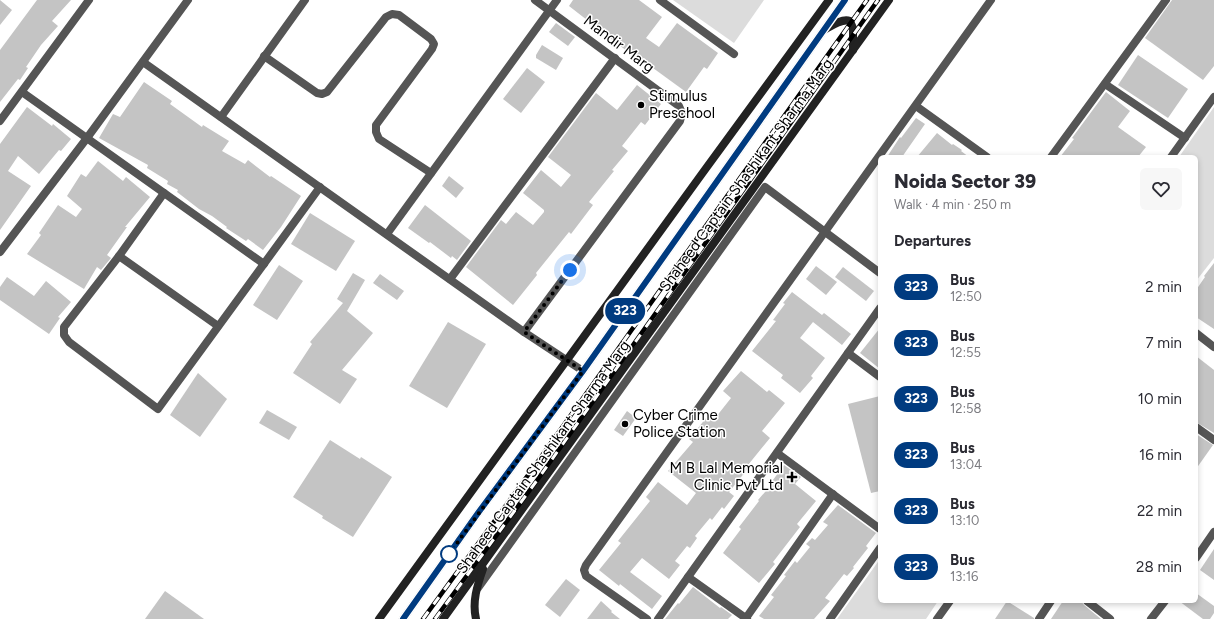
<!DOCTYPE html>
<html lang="en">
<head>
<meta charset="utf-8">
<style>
	body { margin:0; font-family:Figtree,sans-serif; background:#f7f7f7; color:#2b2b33; height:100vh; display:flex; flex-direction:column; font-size:15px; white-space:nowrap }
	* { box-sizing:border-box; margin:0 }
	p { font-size:13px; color:#7c7c81 }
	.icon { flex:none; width:22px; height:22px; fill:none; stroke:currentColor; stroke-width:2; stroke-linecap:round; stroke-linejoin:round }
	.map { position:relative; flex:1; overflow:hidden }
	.details { position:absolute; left:878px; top:155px; width:320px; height:448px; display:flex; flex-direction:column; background:#fff; border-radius:6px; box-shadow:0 2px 6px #0003 }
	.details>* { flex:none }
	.badge { padding:0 8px; border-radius:13px; font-size:14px; line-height:26px }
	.you { position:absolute; width:20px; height:20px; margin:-10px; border:3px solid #fff; border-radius:50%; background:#1a73e8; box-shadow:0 0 0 6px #1a73e833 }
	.map>.badge { position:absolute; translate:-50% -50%; box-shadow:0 0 0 2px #fff }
	h2 { padding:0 16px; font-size:15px; line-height:36px }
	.round { display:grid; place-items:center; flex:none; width:42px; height:42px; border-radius:6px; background:#f7f7f7 }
	.summary { display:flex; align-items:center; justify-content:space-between; height:68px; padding:0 16px }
	h1 { font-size:19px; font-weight:800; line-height:30px }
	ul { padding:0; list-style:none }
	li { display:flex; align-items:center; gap:12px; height:56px; padding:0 16px }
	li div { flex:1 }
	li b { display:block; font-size:15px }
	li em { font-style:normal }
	li .badge { min-width:44px; font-weight:700; text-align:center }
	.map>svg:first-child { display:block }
	.green { fill:#dcdcdc }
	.building { fill:#c4c4c4 }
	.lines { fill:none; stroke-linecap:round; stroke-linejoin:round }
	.street { stroke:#555; stroke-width:8 }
	.secondary { stroke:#222; stroke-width:8 }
	.rail-casing { stroke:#000; stroke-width:4.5 }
	.rail { stroke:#fff; stroke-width:3; stroke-dasharray:9; stroke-linecap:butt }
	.line-casing { stroke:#fff; stroke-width:9 }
	.line { stroke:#003b80; stroke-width:6 }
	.walk { stroke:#000; stroke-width:4; stroke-dasharray:0 7.2 }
	.poi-dot { fill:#000; stroke:#fff; stroke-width:1.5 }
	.stop-dot { fill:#fff; stroke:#003b80; stroke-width:2 }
	.labels { text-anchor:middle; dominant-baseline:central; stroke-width:3; stroke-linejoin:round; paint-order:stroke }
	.street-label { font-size:15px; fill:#000; stroke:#fff }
	.poi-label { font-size:15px; fill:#000; stroke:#fff; text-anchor:start }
</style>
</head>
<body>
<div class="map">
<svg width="1214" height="619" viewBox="0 0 1214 619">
	<rect width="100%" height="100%" fill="#fff"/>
	<g class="green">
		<polygon points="673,0 764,0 734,43"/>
		<polygon points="1214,107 1214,258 1196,281 1196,157 1179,157"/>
		<polygon points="880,559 880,601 938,601 926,619 837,619"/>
	</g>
	<g class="building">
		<polygon points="0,0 12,10 0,25"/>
		<polygon points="37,0 71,0 52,21 58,26 41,45 26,67 28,68 20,80 18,79 0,102 0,50"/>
		<polygon points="573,0 639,0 662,17 646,38 659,47 677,23 718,53 707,69 704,67 686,92 642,60 641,62 569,6"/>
		<polygon points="1172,0 1214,0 1214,66 1203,80 1145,38"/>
		<polygon points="556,23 575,37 568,46 549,32"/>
		<polygon points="542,45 563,58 556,70 536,58 536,55"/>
		<polygon points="1138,55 1188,89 1168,118 1118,85"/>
		<polygon points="527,68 545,82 521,113 503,99"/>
		<polygon points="144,82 172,101 170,104 202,127 203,125 229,141 222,151 245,164 248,160 270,177 271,176 301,196 281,227 263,250 248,239 246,241 226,228 227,227 212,216 199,209 177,192 178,190 167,184 168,181 147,168 148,165 99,138 113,114 120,117"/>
		<polygon points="637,85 661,104 645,125 641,122 622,146 628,151 612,170 614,171 589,202 593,205 571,234 569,232 536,273 537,275 513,305 466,267 501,220 506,224 516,212 533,225 544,212 544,210 523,193 541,170 561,187 571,175 548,157 596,93 617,110"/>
		<polygon points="1106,92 1130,111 1118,127 1146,147 1138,157 1060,157 1074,139 1072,138"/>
		<polygon points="27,107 52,126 53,124 71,139 61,151 59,150 39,174 18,156 8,171 31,186 0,230 0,144"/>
		<polygon points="916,118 925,124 902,157 887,157 900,137 901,138"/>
		<polygon points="937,133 952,145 953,144 962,150 961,151 969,157 917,157"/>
		<polygon points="98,161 123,181 126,177 150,197 125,227 127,227 107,255 111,258 101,270 97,267 84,289 27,254 41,235 39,233 58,205 76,217 82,209 67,196 81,174 86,177"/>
		<polygon points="449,176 464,188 456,198 442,186"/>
		<polygon points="425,205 471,241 457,260 452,256 451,258 430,242 429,243 408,228"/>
		<polygon points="310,213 355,241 336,271 291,244"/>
		<polygon points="1214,263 1214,329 1196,317 1196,290 1205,277 1204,276"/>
		<polygon points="279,265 303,281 277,320 253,305"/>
		<polygon points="816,266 837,282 826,295 806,279"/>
		<polygon points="843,267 874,291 866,301 835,277"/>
		<polygon points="353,273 365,280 347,311 373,333 342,370 357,379 340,404 293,373 312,344 310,342 343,303 337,299"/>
		<polygon points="380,274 404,291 397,300 373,283"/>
		<polygon points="7,277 34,296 46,281 71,302 58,317 60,318 49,334 0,300 0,287"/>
		<polygon points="792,292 822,315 824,313 851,334 842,345 813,322 800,338 825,358 811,376 813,378 800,393 781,378 783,375 752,351 776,321 773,320 785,304 783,303"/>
		<polygon points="448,322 486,344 447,408 409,386"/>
		<polygon points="880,328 880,369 860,353"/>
		<polygon points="1196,356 1214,370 1214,433 1196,422"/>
		<polygon points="741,371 767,392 769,390 785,403 762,431 770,438 748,465 750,466 729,492 734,496 724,509 722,507 712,520 710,518 695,536 697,538 690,548 687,546 675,561 680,565 669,579 642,558 630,572 662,596 652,609 620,584 619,586 599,570 621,543 618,541 650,501 646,497 658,482 687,505 696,493 668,471 693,442 689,439 711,412 716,417 731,398 723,391"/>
		<polygon points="198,373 227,399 200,437 170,415"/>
		<polygon points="880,396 880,491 871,493 848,404"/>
		<polygon points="267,410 297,427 289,440 259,423"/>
		<polygon points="627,411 636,418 623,436 614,430"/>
		<polygon points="1196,434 1213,445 1196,469"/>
		<polygon points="330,440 360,459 361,457 392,477 353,537 322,518 323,516 293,497"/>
		<polygon points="784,465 801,477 795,484 816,501 797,524 800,527 773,562 775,564 759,583 723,553 741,529 739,527 759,501 758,500 771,485 770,484"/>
		<polygon points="838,505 876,533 866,546 868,548 853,567 854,568 847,576 844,574 825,598 830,601 814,619 764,619 759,616 774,597 771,595 786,576 784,575 795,561 797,563 810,547 806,544 812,538 815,540 828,525 823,522"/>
		<polygon points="1214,549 1214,580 1200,570"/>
		<polygon points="566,579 580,590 560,617 545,605"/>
		<polygon points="693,587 720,608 721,607 732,615 728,619 665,619 678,603 679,604"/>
		<polygon points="165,591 204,619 145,619"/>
		<polygon points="1196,593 1214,606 1214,613 1210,619 1203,619 1179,601 1196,601"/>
		<polygon points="601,601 612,611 611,612 620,619 587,619"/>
		<polygon points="1007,601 1034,618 1034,619 995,619"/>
		<polygon points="1063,601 1081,601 1084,605 1101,619 1051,619"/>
	</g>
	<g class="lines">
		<g class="street">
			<polyline points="660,0 734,54"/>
			<polyline points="264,56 317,93 322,94 327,92 386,17 392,14 399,15 431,39 434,44 432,49 376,125 376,132 379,139 431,173"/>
			<polyline points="143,62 524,332 583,371"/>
			<polyline points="1105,84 1185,138"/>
			<polyline points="22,92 264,264"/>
			<polyline points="916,106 987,157"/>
			<polyline points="221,117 305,0"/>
			<polyline points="0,121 89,0"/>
			<polyline points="1051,157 1166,0"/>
			<polyline points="1171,157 1214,97"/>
			<polyline points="164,193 119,256 64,327 64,335 69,342 158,409 320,187"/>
			<polyline points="387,234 557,0"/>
			<polyline points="0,252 87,138 188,0"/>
			<polyline points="119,256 218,326"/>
			<polyline points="450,279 615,58"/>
			<polyline points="524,332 680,121 682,113 679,106 535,0"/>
			<polyline points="1196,333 1214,347"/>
			<polyline points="848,353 880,377"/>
			<polyline points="1196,427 1214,440"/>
			<polyline points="777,453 880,529"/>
			<polyline points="1196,558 1214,532"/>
			<polyline points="688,577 747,619"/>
			<polyline points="478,588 765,187 880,273"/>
			<polyline points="1087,601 1110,619"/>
			<polyline points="746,618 833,494"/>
			<polyline points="647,619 586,576 584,570 586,565 991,0"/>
			<polyline points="658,619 880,308"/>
			<polyline points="830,619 880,548"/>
			<polyline points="937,619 950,601"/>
			<polyline points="1039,619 1051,601"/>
			<polyline points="1151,619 1165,601"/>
		</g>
		<g class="secondary">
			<path d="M824,30C831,26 842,18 850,21L853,28V50"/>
			<polyline points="379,619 704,171 829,0"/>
			<polyline points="403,619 478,513 583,371 845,0"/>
			<polyline points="443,619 889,0"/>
			<path d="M476,619C472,602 477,586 483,569"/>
		</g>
		<defs>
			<g id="rail">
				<polyline points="423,619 531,471 867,0"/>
				<polyline points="435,619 538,479 878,0"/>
			</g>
		</defs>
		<use href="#rail" class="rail-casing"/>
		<use href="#rail" class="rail"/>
	</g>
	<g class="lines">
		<defs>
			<polyline id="line" points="403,619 478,513 583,371 845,0"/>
		</defs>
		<use href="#line" class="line-casing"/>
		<use href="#line" class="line"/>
		<polyline class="walk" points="449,554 583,371 524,332 570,270"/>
	</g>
	<g class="poi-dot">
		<circle cx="641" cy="105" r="4"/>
		<circle cx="625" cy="424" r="4"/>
		<path d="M790 471h4v4h4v4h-4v4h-4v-4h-4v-4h4z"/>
	</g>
	<circle class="stop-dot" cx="449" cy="554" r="8"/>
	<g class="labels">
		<g class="street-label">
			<text transform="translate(619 44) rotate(37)">Mandir Marg</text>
			<text transform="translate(746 175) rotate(-54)">Shaheed Captain Shashikant Sharma Marg</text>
			<text transform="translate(543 457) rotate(-54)">Shaheed Captain Shashikant Sharma Marg</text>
		</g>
		<g class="poi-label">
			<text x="649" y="96">Stimulus<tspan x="649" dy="17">Preschool</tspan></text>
			<text x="633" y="415">Cyber Crime<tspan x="633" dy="17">Police Station</tspan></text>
			<text x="783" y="468" text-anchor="end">M B Lal Memorial<tspan x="783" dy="17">Clinic Pvt Ltd</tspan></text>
		</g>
	</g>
</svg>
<div class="you" style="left:570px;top:270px"></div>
<b class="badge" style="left:625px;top:311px;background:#003b80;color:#fff">323</b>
<section class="details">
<div class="summary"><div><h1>Noida Sector 39</h1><p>Walk · 4 min · 250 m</p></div><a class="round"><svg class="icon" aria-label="heart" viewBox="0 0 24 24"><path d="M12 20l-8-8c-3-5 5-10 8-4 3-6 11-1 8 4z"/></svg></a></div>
<h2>Departures</h2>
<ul>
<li><span class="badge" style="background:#003b80;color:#fff">323</span><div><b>Bus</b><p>12:50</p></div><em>2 min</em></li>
<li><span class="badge" style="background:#003b80;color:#fff">323</span><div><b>Bus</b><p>12:55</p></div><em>7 min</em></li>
<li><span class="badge" style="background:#003b80;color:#fff">323</span><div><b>Bus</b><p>12:58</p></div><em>10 min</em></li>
<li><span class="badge" style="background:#003b80;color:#fff">323</span><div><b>Bus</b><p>13:04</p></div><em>16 min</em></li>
<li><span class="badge" style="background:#003b80;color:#fff">323</span><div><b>Bus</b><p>13:10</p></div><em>22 min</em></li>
<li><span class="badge" style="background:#003b80;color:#fff">323</span><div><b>Bus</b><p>13:16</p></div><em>28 min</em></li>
</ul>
</section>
</div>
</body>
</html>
